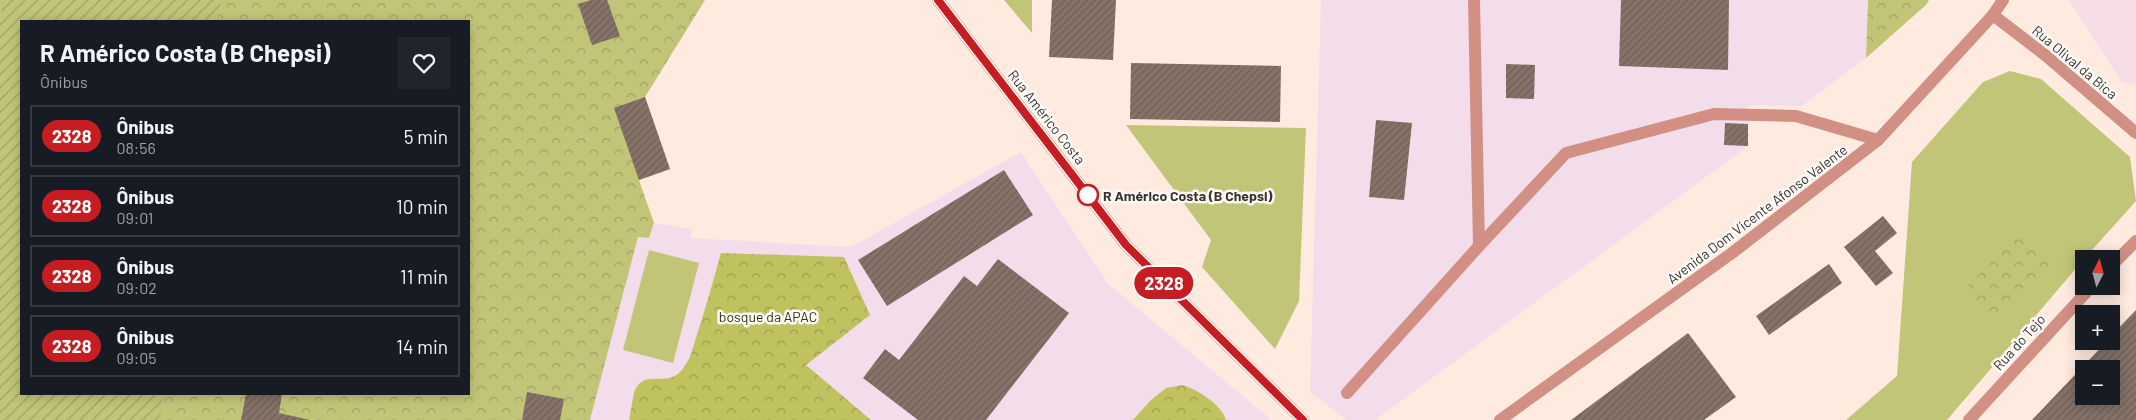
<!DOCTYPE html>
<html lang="pt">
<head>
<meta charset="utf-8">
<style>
	body { margin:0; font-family:Barlow,sans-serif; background:#20242c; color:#f1f3f6; height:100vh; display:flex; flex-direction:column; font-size:19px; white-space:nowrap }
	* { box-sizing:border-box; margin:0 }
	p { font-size:16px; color:#9ea1a6 }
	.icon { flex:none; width:28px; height:28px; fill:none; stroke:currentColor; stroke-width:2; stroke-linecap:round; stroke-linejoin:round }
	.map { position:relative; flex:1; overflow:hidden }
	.sheet { position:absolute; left:20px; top:20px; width:450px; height:375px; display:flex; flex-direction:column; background:#171b24; border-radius:0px; box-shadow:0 2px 12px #0003 }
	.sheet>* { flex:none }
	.badge { padding:0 10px; border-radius:16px; font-size:18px; line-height:32px }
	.needle { width:32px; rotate:6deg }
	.controls { position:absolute; left:2075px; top:250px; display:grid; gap:10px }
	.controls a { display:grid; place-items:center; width:45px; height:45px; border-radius:0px; background:#171b24; box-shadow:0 2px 12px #0003; font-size:25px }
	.map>.badge { position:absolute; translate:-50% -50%; box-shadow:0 0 0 2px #fff }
	.round { display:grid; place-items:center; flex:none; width:52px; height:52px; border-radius:0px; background:#20242c }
	.headline { display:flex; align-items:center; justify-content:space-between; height:85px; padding:0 20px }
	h1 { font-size:24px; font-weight:700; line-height:38px }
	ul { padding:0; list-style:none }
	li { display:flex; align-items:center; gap:15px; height:62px; margin:0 10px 8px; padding:0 10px; border:2px solid #363941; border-radius:0px }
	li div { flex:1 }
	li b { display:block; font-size:19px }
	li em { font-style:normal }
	li .badge { min-width:55px; font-weight:700; text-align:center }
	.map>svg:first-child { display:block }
	.commercial { fill:#f6dde6 }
	.education { fill:#f4ddea }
	.grass { fill:#c2c578 }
	.forest { fill:url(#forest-crowns) }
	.park { fill:url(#park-crowns); fill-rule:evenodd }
	.garden { fill:url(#garden-furrows) }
	.building { fill:url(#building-hatch); fill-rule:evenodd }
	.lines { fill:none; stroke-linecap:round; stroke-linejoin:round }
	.service { stroke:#d19083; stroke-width:12 }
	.minor { stroke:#d19083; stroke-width:12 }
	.tertiary { stroke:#d19083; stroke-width:12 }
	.line-casing { stroke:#fff; stroke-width:11 }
	.line { stroke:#c61d23; stroke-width:8 }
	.stop-dot { fill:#fff; stroke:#c61d23; stroke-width:2.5 }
	.labels { text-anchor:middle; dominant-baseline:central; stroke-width:5; stroke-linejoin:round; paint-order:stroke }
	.street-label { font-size:14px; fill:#38312c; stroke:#fffbf8 }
	.stop-label { font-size:14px; font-weight:bold; fill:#38312c; stroke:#fffbf8; text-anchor:start }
	.park-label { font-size:14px; fill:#333409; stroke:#fffbf8 }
</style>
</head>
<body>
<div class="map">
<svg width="2136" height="420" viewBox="0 0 2136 420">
	<defs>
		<pattern id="forest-crowns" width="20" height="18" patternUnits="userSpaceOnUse" patternTransform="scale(1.25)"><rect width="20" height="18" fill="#bfc25f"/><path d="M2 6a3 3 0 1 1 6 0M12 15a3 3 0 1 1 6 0" fill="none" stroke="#9c9e4f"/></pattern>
		<pattern id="park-crowns" width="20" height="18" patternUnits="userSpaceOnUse" patternTransform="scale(1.25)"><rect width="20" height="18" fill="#c2c578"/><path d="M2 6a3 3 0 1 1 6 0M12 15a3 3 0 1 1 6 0" fill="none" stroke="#9fa163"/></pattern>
		<pattern id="garden-furrows" width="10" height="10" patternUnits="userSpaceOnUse" patternTransform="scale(1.25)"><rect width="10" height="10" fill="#c2c578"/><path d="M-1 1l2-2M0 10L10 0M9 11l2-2" fill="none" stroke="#9fa163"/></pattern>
		<pattern id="building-hatch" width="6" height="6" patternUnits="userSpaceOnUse" patternTransform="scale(1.25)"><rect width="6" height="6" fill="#857369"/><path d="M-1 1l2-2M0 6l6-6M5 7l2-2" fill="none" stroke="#6e5f57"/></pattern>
	</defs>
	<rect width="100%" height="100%" fill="#feeadf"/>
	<polygon class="commercial" points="2069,0 2136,0 2136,85 2121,81"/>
	<g class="education">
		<polygon points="1321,0 1868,0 1866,58 1802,106 1749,105 1748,146 1375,420 1347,420 1310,392"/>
		<polygon points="1021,152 1108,284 1272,420 590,420 638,237 649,238 654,223 692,229 691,238 851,247"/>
	</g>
	<g class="grass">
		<polygon points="1004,0 1032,0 1032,33"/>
		<polygon points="2010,71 2041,79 2130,157 2136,201 2084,259 1947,420 1846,420 1897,376 1912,162 1983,82"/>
		<polygon points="1126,125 1306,128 1299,301 1275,349 1202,267 1211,240"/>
		<polygon points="649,250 699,263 673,363 623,350"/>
	</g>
	<g class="forest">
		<path d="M721,253L844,257L870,315L806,365L871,420H629C631,411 632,402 634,393C645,364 669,394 686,364C691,357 693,347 696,338C705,310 713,282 721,253Z"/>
		<path d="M1183,385C1199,391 1220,403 1226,420H1133L1151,400L1166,388Z"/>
	</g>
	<g class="park">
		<path d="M0,0H705L645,97L670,169L639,180L654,223L649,238L638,237L590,420H0ZM21,21H469V394H21Z"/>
		<polygon points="1868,0 1929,0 1926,5 1866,58"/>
		<polygon points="2018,234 2053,267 1998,324 1964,290"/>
	</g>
	<polygon class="garden" points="3,0 221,0 218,21 21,21 21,394 163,394 160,420 0,420 0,20"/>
	<g class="building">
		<polygon points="591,0 607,0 620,36 592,45 578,4"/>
		<polygon points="1052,0 1116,0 1113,60 1049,57"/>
		<polygon points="1621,0 1729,0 1728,70 1619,66"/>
		<polygon points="1131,63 1281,66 1280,122 1130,119"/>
		<polygon points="1506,64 1535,65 1534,99 1506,98"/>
		<polygon points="645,97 670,169 639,180 614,108"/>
		<polygon points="1376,120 1412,123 1404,200 1369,197"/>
		<polygon points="1725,123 1748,124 1748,146 1724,145"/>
		<polygon points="1004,170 1033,215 887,306 858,260"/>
		<polygon points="1883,216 1897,233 1875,251 1893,273 1876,286 1844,247"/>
		<polygon points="998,259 1069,313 986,420 918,420 863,378 885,349 899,360 964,276 977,286"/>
		<polygon points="1829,264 1842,283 1769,335 1756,316"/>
		<path d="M2136,310V420H2032L2107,341H2111V336ZM2084,369H2111V396H2084Z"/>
		<polygon points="1688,333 1736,397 1704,420 1571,420"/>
		<polygon points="527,392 564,399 560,420 522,420"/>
		<polygon points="246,394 282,394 279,413 310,420 241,420"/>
	</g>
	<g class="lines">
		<g class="service">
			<polyline points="1474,0 1479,246"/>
			<polyline points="1347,393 1479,246 1566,153 1714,114 1796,116 1878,140"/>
		</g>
		<g class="minor">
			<polyline points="938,0 1126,245 1303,420"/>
			<polyline points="1993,15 2045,55 2136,133"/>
			<polyline points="2111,266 2136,241"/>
			<polyline points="1969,420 2092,286"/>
		</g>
		<polyline class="tertiary" points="1500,420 1732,253 1878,140 1993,15 2003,0"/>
	</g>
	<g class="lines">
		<defs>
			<polyline id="line" points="938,0 1126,245 1303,420"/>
		</defs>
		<use href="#line" class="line-casing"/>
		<use href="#line" class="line"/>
	</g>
	<circle class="stop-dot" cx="1088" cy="195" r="10"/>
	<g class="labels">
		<g class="street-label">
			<text transform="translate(2075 62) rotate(40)">Rua Olival da Bica</text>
			<text transform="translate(1047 117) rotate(52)">Rua Américo Costa</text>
			<text transform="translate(1757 214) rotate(-37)">Avenida Dom Vicente Afonso Valente</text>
			<text transform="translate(2019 342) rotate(-48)">Rua do Tejo</text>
		</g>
		<g class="stop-label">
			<text x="1103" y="195">R Américo Costa (B Chepsi)</text>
		</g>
		<g class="park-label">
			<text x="768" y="316">bosque da APAC</text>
		</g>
	</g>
</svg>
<div class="controls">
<a><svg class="needle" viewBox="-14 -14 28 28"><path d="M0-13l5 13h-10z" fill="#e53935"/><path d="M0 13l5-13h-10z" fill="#9ea1a6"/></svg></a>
<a>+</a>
<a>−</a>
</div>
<b class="badge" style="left:1164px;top:283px;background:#c61d23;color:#fff">2328</b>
<section class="sheet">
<div class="headline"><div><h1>R Américo Costa (B Chepsi)</h1><p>Ônibus</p></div><a class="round"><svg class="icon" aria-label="heart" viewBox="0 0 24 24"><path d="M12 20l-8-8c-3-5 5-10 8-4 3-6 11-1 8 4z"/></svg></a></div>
<ul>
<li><span class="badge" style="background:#c61d23;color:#fff">2328</span><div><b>Ônibus</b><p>08:56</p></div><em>5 min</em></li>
<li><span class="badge" style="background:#c61d23;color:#fff">2328</span><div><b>Ônibus</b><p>09:01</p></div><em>10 min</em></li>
<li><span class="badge" style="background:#c61d23;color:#fff">2328</span><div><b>Ônibus</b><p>09:02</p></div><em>11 min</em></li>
<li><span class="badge" style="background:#c61d23;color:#fff">2328</span><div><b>Ônibus</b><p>09:05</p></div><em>14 min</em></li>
</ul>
</section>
</div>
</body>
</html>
